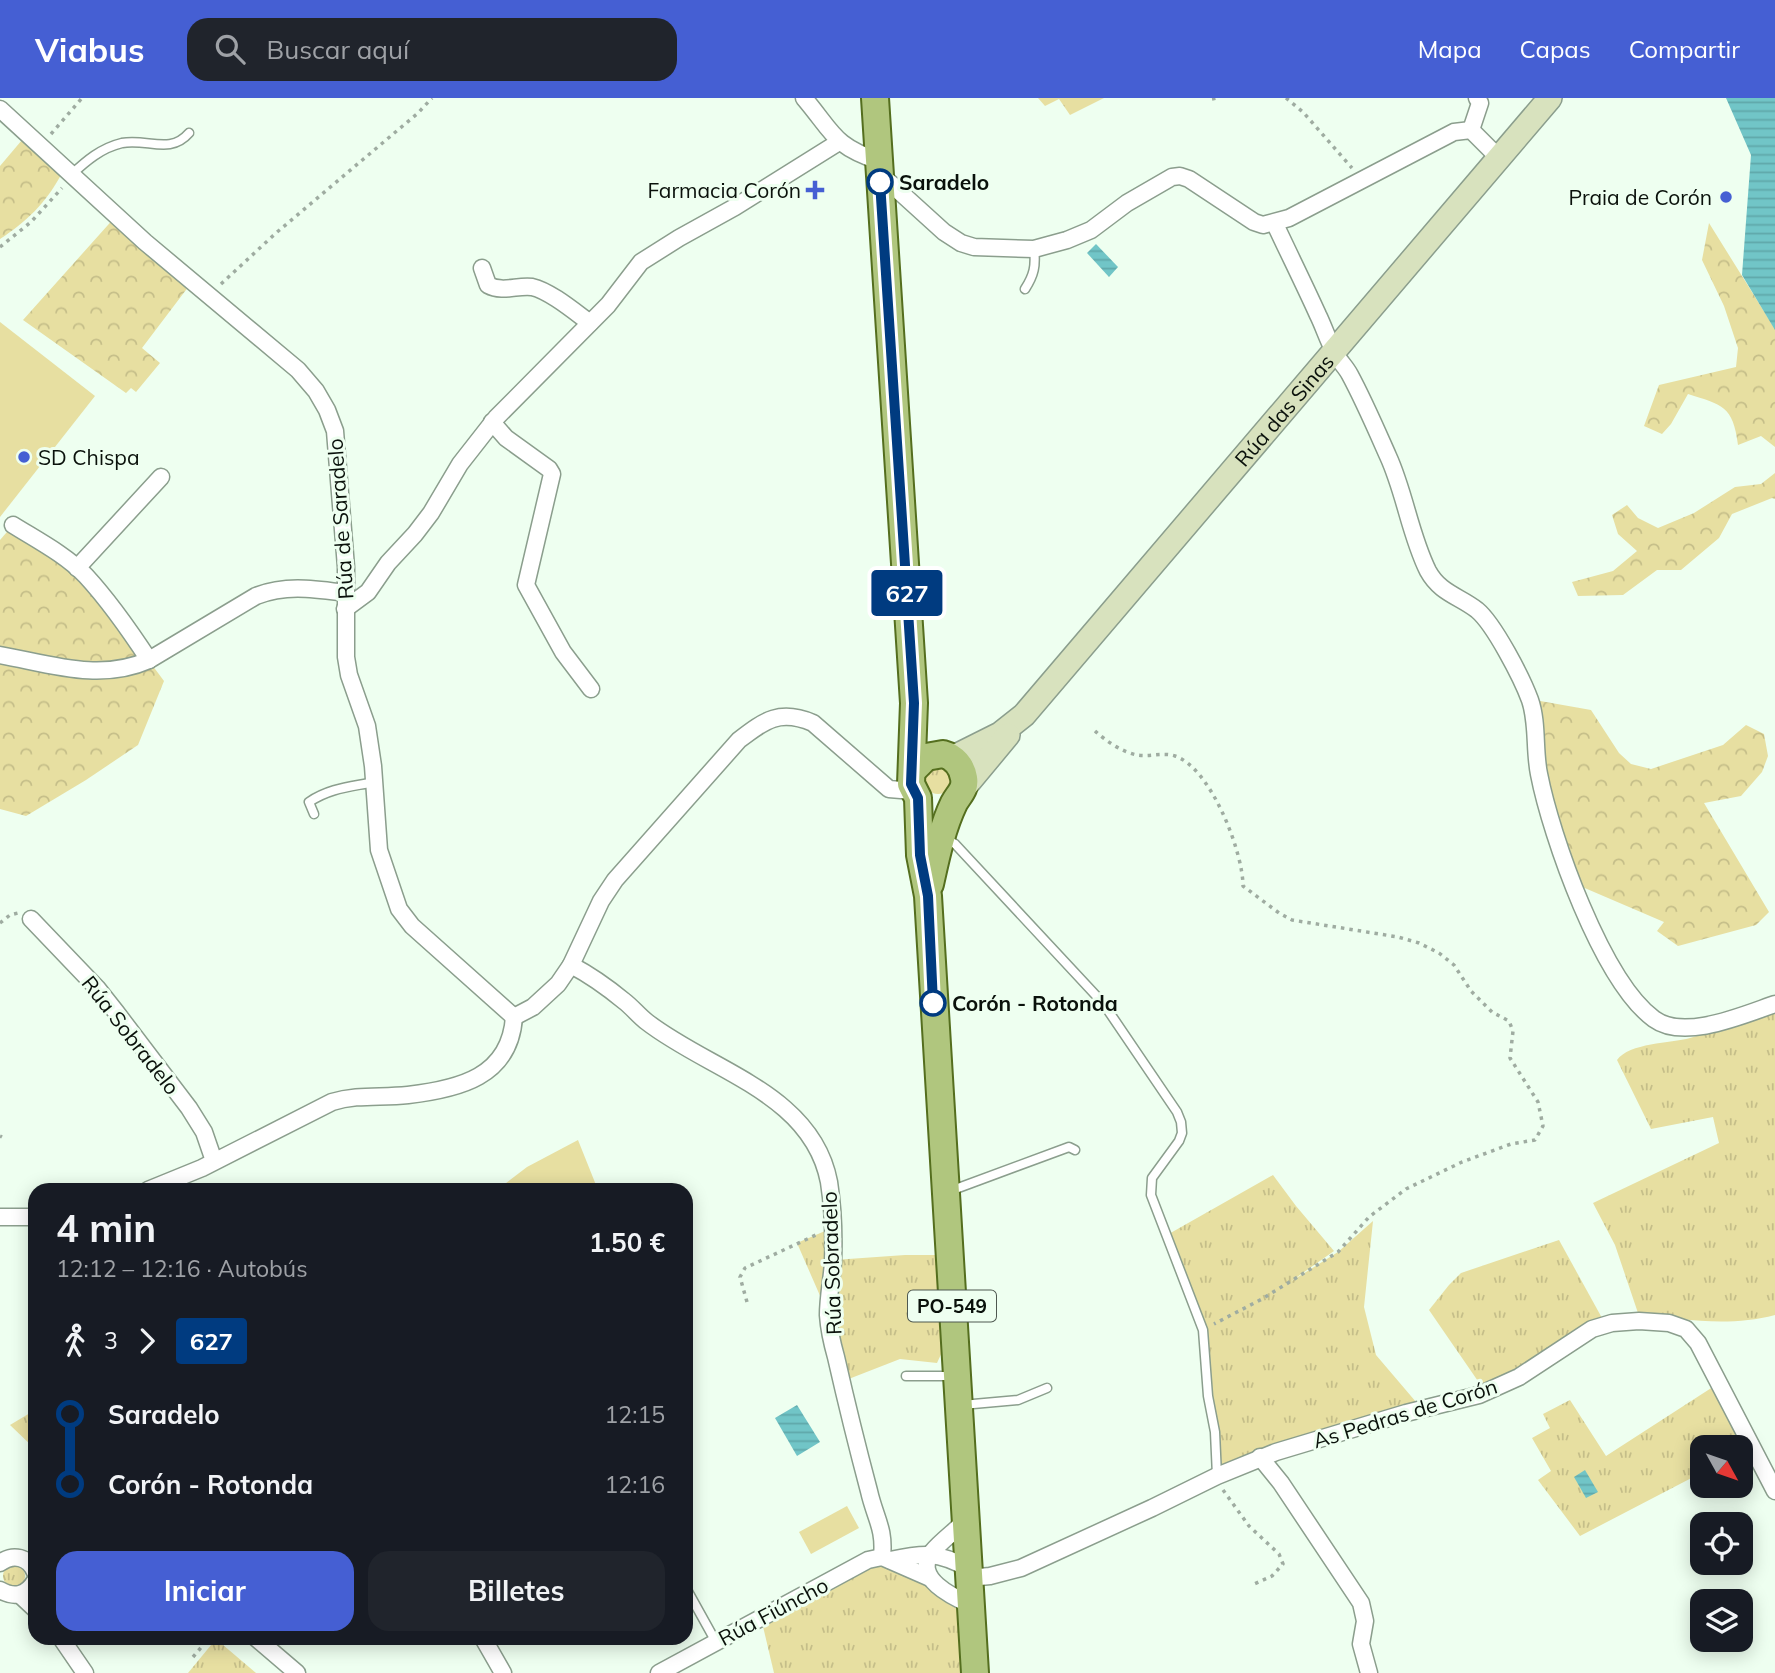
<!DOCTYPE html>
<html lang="es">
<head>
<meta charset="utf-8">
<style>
	body { margin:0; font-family:Mulish,sans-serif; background:#20242c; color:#f1f3f6; height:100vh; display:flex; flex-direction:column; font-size:26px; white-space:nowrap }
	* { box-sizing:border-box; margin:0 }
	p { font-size:23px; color:#9ea1a6 }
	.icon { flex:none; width:38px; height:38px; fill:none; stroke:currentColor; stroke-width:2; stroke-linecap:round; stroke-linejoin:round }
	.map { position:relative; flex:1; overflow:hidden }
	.details { position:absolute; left:28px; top:1085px; width:665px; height:462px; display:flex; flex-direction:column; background:#171b24; border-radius:21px; box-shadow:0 4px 18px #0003 }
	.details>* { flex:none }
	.badge { padding:0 14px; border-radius:5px; font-size:24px; line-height:46px }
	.needle { width:46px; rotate:130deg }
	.buttons { position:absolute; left:1690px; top:1337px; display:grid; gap:14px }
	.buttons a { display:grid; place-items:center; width:63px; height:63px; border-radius:14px; background:#171b24; box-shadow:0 4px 18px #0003; font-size:35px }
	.map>.badge { position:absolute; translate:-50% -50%; box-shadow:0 0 0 4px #fff }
	.legs { display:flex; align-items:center; gap:10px; height:77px; padding:0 28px; font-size:23px }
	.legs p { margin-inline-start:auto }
	.head { display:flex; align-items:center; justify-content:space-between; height:119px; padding:0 28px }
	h1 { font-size:38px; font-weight:700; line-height:52px }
	.button { display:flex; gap:14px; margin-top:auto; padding:14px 28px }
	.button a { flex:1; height:80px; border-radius:21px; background:#455fd3; color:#fff; font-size:28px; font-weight:700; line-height:80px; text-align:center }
	.button a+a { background:#20242c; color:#f1f3f6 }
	ul { padding:0 28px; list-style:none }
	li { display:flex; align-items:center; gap:24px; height:70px; font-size:26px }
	li i { display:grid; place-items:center; width:10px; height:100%; margin:0 9px; background:currentColor }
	li i::after { content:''; width:18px; height:18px; margin:-9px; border:5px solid; border-radius:50%; background:#171b24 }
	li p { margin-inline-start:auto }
	li:first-child i { background:linear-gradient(#0000 50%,currentColor 0) }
	li:last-child i { background:linear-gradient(currentColor 50%,#0000 0) }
	header { display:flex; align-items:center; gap:42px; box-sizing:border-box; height:98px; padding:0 35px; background:#455fd3; color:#fff }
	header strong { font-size:33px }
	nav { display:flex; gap:38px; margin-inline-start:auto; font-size:24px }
	.search { width:490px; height:63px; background:#20242c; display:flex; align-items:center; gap:18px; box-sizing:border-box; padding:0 24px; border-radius:21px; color:#9ea1a6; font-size:26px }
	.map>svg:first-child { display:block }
	.grass { fill:url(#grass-tufts) }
	.forest { fill:url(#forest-crowns) }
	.pitch { fill:#e7dfa1 }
	.water { fill:url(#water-rules) }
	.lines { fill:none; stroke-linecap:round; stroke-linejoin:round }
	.lane-casing { stroke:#8b9e8d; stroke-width:11 }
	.street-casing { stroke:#8b9e8d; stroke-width:19 }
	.secondary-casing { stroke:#8b9e8d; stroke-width:26 }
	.primary-casing { stroke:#546e1e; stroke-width:30 }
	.path { stroke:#9faca1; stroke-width:3.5; stroke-dasharray:3.5 5; stroke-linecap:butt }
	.lane { stroke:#fff; stroke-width:8 }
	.street { stroke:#fff; stroke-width:16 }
	.secondary { stroke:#d8e2be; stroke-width:23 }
	.primary { stroke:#b0c67e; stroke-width:26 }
	.line-1-casing { stroke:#fff; stroke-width:16 }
	.line-1 { stroke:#003b80; stroke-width:10 }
	.stop-1-dot { fill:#fff; stroke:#003b80; stroke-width:3.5 }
	.poi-dot { fill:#455fd3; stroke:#eefff0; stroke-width:2.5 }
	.labels { text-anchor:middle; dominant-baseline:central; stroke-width:6; stroke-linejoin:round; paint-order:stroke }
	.shield { fill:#eefff0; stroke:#4e5850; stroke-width:2 }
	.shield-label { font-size:19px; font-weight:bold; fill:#0a110b }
	.stop-label { font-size:21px; font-weight:bold; fill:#0a110b; stroke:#eefff0; text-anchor:start }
	.poi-label { font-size:21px; fill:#0a110b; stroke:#eefff0; text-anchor:end }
	.street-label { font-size:21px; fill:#0a110b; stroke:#eefff0 }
</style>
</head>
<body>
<header>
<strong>Viabus</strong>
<div class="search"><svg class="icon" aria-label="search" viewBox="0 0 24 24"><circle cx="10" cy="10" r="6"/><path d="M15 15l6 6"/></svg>Buscar aquí</div>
<nav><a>Mapa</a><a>Capas</a><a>Compartir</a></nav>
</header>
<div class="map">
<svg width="1775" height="1575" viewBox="0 0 1775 1575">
	<defs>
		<pattern id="grass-tufts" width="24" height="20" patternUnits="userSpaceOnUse" patternTransform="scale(1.75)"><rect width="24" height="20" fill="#e7dfa1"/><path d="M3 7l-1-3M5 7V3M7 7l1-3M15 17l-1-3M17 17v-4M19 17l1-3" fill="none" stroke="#c5be89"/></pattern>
		<pattern id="forest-crowns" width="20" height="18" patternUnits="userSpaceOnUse" patternTransform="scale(1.75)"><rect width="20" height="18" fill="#e7dfa1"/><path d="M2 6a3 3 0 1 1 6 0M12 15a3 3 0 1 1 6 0" fill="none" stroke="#c5be89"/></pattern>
		<pattern id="water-rules" width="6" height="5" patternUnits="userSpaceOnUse" patternTransform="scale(1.75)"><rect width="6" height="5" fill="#71c5c7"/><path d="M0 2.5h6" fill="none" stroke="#60a8aa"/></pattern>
	</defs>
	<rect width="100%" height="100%" fill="#eefff0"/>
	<g class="grass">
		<polygon points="1038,0 1104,0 1070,17 1059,1 1045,8"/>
		<circle cx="938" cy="682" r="14"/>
		<path d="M1775,912V1217C1729,1229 1684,1222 1638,1215L1615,1147L1593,1105L1719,1045L1713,1019L1651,1031L1617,962C1629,945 1671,945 1690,940C1719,932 1747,921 1775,912Z"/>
		<polygon points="1273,1077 1296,1108 1334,1153 1290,1184 1338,1154 1373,1123 1364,1209 1376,1257 1422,1311 1274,1346 1217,1378 1203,1232 1167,1137"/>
		<polygon points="832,1130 834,1162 905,1157 949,1157 954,1228 937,1265 900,1261 841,1284 828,1216 797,1145"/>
		<polygon points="1559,1142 1602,1220 1531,1264 1482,1289 1429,1212 1449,1187 1461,1175"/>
		<polygon points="1719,1285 1752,1348 1741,1353 1741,1349 1703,1349 1703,1374 1580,1438 1538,1382 1551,1373 1532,1340 1550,1330 1543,1316 1570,1302 1606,1358"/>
		<polygon points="35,1312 35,1351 10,1327"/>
		<polygon points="882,1459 971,1507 975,1575 774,1575 761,1520"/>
		<circle cx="14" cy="1478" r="11"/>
		<polygon points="216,1541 256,1575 188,1575"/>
	</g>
	<g class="forest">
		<path d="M22,42L61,77C45,106 27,123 0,141V68Z"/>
		<polygon points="116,118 192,184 142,250 160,265 136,294 131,290 126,295 23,222"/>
		<path d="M1709,125L1775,231V349L1761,338L1738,347C1733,307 1722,307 1688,296L1671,326L1662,336L1644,328L1659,287L1736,269L1738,250L1724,208L1702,162Z"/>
		<polygon points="1775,375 1775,401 1772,400 1732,416 1719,440 1681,472 1657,472 1623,497 1578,498 1572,484 1613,473 1637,453 1618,436 1612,417 1627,407 1638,420 1658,430 1694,415 1735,389 1761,386"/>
		<polygon points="13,427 92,486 164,583 138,647 86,682 26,718 0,711 0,442"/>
		<polygon points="1529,601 1591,612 1619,655 1631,666 1651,671 1723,647 1746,627 1764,636 1768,658 1762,674 1741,698 1704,705 1769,814 1756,827 1678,848 1657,833 1664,824 1573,785 1545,704"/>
	</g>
	<g class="pitch">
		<polygon points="0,224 95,298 0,419"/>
		<polygon points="578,1042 598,1092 497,1092 527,1069"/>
		<polygon points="847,1408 859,1430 811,1456 799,1434"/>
	</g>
	<g class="water">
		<polygon points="1726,0 1775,0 1775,232 1742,177 1751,57"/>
		<polygon points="1096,146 1118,169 1109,179 1087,155"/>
		<polygon points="797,1307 820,1344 797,1358 775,1320"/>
		<polygon points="1585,1372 1598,1394 1586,1400 1574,1379"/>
	</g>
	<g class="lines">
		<defs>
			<g id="lane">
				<path d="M71,77C86,63 101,50 122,45C147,40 170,57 189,35"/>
				<path d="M1025,191C1034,177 1036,168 1034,151"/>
				<path d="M314,716L309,704C330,690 350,689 374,684"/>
				<polyline points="945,740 955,746 1103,905 1177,1014 1181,1024 1182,1035 1179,1043 1152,1080 1151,1097 1203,1232 1208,1298 1215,1334 1217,1378"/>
				<polyline points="950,1093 1069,1049 1075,1052"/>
				<polyline points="906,1278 954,1278"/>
				<polyline points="962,1307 1018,1302 1047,1290"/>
				<polyline points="686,1490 716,1544"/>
			</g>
			<g id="street">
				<path d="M804,0C833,34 833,48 879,63"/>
				<polyline points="0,11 145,144 298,272 316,293 327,312 335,333 346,469 346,559 349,577 367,628 373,668 379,752 399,811 412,828 514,919"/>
				<polyline points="1471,32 1480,5 1477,0"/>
				<polyline points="879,75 944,134 961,145 974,149 1034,151 1067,142 1091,132 1127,105 1172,79 1180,78 1189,81 1254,124 1263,127 1289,120 1454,34 1471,32 1499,60"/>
				<path d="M1275,126C1289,156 1304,186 1318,217C1324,229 1328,243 1335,255C1339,263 1346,269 1350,277C1364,303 1376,331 1388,358C1405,395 1410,437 1428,473C1440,495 1459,498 1477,512C1494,526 1522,580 1530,602C1538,625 1534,652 1539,676C1551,738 1602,883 1654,921C1684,943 1743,917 1775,906"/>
				<path d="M482,170L488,187C503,195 517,187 532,189C550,193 575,214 590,225"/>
				<polyline points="492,324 506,340 549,371 552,376 526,487 563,554 591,591"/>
				<path d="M13,427C37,442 66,457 86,478C109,503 130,533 149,562"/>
				<polyline points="77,470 161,379"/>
				<polyline points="345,511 368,494 388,465 415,436 431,415 460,366 496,320 608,207 641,164 679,140 735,109 839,44"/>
				<path d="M0,557C50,566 100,584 149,562L256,498C286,486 315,491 346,495"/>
				<polyline points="31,821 97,890 116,914 189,1010 204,1034 214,1063"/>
				<path d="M571,867C590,877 607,889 624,903C632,909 639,918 647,924C710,973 812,995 829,1084C833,1110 834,1138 833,1164C832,1181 828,1199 828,1217C829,1231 832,1245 836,1259C846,1303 857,1348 869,1393C875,1420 885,1430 882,1459"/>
				<path d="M514,919L533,909L558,886L571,867L601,803L615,782L739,642C765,622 780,611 813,625L889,691L913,693"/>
				<path d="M148,1092L202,1070L332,1004C358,996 381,1000 408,997C459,991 510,979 514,919"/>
				<polyline points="0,1119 35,1119"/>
				<polyline points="1260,1359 1281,1385 1361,1505 1365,1523 1361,1546 1369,1575"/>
				<path d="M964,1424C954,1434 941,1443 932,1454C912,1480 953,1499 971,1507"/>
				<path d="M890,1462C923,1455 938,1453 969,1471"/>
				<path d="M0,1465C13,1455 29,1459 35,1474"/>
				<polyline points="969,1480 990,1478 1021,1470 1152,1410 1217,1378 1276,1354 1406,1315 1479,1297 1519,1279 1592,1231 1612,1225 1639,1223 1669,1225 1686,1231 1698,1245 1775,1393"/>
				<path d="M0,1492C14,1500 26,1498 35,1483"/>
				<polyline points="20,1497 35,1511"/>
				<polyline points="61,1540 85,1575"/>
				<polyline points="256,1540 297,1575"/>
				<polyline points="483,1540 503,1575"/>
				<polyline points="659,1575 868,1462 882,1459 930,1480"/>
			</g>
			<g id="secondary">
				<path id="s1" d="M952,660L1000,636L1024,617L1550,0"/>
				<polyline points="964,690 1008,637"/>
			</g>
			<g id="primary">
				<polyline points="875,0 914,605 911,686 918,700 920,757 928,798 975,1575"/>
				<path d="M913,672L926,659L943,656C954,659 962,668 964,680C966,691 959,696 954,705C942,730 936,759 930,786"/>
			</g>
		</defs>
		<use href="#lane" class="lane-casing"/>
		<use href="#street" class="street-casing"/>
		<use href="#secondary" class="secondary-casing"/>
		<use href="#primary" class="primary-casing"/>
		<g class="path">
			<polyline points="1286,0 1303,14 1352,70"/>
			<polyline points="1212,1 1217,0"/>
			<polyline points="51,36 82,0"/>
			<polyline points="0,149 31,124 62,90"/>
			<polyline points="221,186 276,135 418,15 432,0"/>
			<path d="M1095,633C1106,643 1122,654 1137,657C1150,659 1163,654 1175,658C1211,670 1243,754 1243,788L1279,815L1292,822L1398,839L1419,845L1439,855L1454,867L1471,893L1492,914L1509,923L1513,933L1510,960L1538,1004L1543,1028L1535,1042L1511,1046L1462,1064L1406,1091L1369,1119L1338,1154L1262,1201L1214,1226"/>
			<polyline points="0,825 10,817 18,815"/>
			<polyline points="0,1038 2,1039"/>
			<polyline points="747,1204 740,1179 745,1170 818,1136"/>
			<polyline points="1223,1392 1249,1428 1279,1456 1283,1466 1272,1478 1252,1487"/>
			<polyline points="193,1559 209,1540"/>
		</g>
		<use href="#lane" class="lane"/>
		<use href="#street" class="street"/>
		<use href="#secondary" class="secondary"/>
		<use href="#primary" class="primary"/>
	</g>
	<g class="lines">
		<defs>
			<polyline id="line-1" points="880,84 914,605 911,686 918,700 920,757 928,798 933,905"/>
		</defs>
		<use href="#line-1" class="line-1-casing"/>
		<use href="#line-1" class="line-1"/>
	</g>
	<g class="stop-1-dot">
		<circle cx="880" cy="84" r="12"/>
		<circle cx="933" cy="905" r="12"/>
	</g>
	<g class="poi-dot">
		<path d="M811.5 81.5h7v7h7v7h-7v7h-7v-7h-7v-7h7z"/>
		<circle cx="1726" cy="99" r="7"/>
		<circle cx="24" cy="359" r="7"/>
	</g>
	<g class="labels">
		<rect class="shield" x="908" y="1192.5" width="88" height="31" rx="5"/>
		<g class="shield-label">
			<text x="952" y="1208">PO-549</text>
		</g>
		<g class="stop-label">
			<text x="899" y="84">Saradelo</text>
			<text x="952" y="905">Corón - Rotonda</text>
		</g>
		<g class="poi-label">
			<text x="801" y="92">Farmacia Corón</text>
			<text x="1712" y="99">Praia de Corón</text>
			<text x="38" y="359" text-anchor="start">SD Chispa</text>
		</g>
		<g class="street-label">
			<text stroke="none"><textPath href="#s1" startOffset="485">Rúa das Sinas</textPath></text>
			<text transform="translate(340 421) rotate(-94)">Rúa de Saradelo</text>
			<text transform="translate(131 937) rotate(52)">Rúa Sobradelo</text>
			<text transform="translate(831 1165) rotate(-92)">Rúa Sobradelo</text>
			<text transform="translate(1405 1315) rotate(-17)">As Pedras de Corón</text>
			<text transform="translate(773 1513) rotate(-28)">Rúa Fiúncho</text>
		</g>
	</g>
</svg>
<div class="buttons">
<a><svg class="needle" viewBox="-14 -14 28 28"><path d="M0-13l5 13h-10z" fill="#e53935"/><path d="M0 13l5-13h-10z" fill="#9ea1a6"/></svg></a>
<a><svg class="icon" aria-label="locate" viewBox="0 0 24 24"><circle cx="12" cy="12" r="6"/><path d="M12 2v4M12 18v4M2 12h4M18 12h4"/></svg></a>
<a><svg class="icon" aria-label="layers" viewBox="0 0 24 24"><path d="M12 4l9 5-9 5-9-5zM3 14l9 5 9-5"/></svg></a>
</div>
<b class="badge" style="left:907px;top:495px;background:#003b80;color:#fff">627</b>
<section class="details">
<div class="head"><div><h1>4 min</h1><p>12:12 – 12:16 · Autobús</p></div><b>1.50 €</b></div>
<div class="legs"><svg class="icon" aria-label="walk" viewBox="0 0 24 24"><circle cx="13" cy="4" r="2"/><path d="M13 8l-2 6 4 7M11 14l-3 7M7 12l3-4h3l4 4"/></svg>3<svg class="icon" aria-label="forward" viewBox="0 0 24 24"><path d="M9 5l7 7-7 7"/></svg><b class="badge" style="background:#003b80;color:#fff">627</b></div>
<ul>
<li><i style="color:#003b80"></i><b>Saradelo</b><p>12:15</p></li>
<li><i style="color:#003b80"></i><b>Corón - Rotonda</b><p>12:16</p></li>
</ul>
<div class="button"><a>Iniciar</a><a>Billetes</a></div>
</section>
</div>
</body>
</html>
